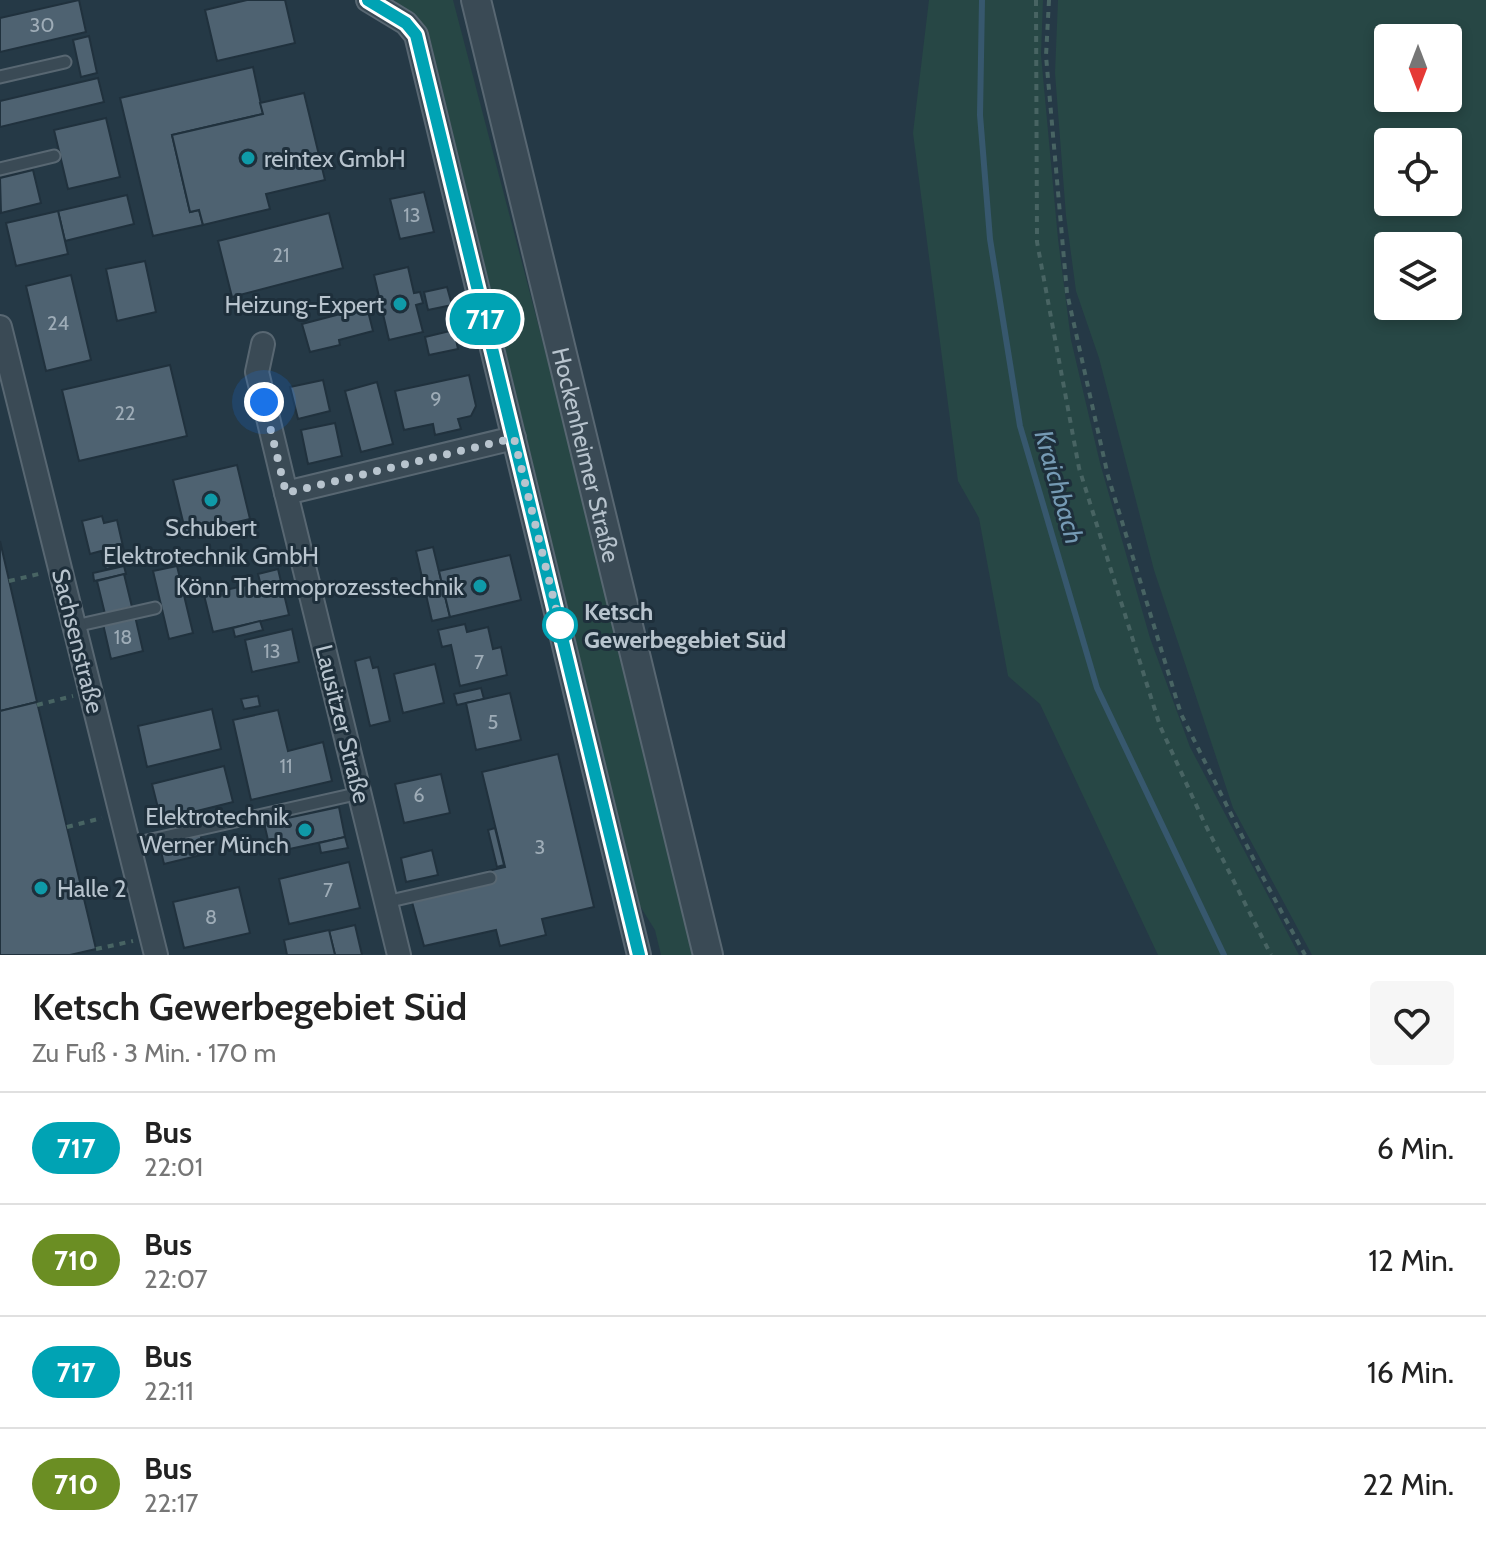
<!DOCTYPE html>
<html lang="de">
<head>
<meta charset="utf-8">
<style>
	body { margin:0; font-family:Cabin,sans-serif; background:#f6f6f6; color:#222; height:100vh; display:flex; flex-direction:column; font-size:30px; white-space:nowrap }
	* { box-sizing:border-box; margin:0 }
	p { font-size:26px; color:#767676 }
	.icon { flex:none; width:44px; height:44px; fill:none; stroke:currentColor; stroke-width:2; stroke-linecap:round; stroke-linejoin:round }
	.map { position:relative; height:955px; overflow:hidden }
	.details { display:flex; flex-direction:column; background:#fff; flex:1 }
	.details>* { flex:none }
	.badge { padding:0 16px; border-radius:26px; font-size:28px; line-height:52px }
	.needle { width:52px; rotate:180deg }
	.controls { position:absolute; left:1374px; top:24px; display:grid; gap:16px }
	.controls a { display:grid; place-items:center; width:88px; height:88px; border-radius:8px; background:#fff; box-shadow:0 4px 12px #0003; font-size:40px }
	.you { position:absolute; width:40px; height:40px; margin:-20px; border:6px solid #fff; border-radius:50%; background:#1a73e8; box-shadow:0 0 0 12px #1a73e833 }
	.map>.badge { position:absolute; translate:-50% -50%; box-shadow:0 0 0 4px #fff }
	.round { display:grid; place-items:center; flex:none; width:84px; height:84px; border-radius:8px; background:#f6f6f6 }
	.headline { display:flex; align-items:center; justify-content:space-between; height:136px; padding:0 32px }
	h1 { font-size:38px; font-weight:600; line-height:60px }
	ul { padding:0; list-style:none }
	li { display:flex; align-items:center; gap:24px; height:112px; padding:0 32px; border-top:2px solid #e0e0e0 }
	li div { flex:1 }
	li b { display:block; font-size:30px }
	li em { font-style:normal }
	li .badge { min-width:88px; font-weight:700; text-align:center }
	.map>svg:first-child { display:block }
	.green { fill:#274745; fill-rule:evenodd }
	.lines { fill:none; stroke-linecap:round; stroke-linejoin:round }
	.stream { stroke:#37586e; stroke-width:6 }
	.building { fill:#4e6271; stroke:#20313d; stroke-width:2 }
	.service-casing { stroke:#586772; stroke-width:15 }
	.minor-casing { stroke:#586772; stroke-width:26 }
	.tertiary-casing { stroke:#586772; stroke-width:32 }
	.path { stroke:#486463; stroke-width:4; stroke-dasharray:6 6; stroke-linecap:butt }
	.service { stroke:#3a4a55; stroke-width:11 }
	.minor { stroke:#3a4a55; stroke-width:22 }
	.tertiary { stroke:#3a4a55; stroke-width:28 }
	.line-casing { stroke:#fff; stroke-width:18 }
	.line { stroke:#00a3b4; stroke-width:12 }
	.walk { stroke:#b8c4ce; stroke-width:8; stroke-dasharray:0 14.4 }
	.culture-dot { fill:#0f9aa8; stroke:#1e2f3b; stroke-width:3 }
	.stop-dot { fill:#fff; stroke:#00a3b4; stroke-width:4 }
	.labels { text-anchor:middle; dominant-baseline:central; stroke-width:6; stroke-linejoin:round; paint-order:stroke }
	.number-label { font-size:20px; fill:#9eacb7 }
	.poi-label { font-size:24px; fill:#b8c4ce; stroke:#1e2f3b; text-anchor:end }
	.street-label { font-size:24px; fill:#b8c4ce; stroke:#1e2f3b }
	.stop-label { font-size:24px; font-weight:bold; fill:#b8c4ce; stroke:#1e2f3b; text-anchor:start }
	.water-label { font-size:26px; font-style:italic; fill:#759ab4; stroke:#1e2f3b }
</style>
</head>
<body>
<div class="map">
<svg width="1486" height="955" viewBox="0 0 1486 955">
	<rect width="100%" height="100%" fill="#253946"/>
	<g class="green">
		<polygon points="394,0 453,0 564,423 695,955 661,955 655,930 640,906 428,30"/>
		<polygon points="929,0 1043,0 1041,55 1058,239 1071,340 1100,463 1150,638 1190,747 1299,955 1158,955 1040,704 1008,676 979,518 958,481 913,133"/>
		<path d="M1058,0H1486V955H1312L1233,808L1154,570L1099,358L1076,291L1066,216L1055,73ZM1388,38H1448V98H1388ZM1388,142H1448V202H1388ZM1388,246H1448V306H1388Z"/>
	</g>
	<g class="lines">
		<polyline class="stream" points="982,0 980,115 990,239 1020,426 1097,688 1224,955"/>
	</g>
	<g class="building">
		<polygon points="79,0 86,32 0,52 0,18"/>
		<polygon points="247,0 285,0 295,43 217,61 205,10"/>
		<polygon points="89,36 97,73 81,77 73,40"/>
		<polygon points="253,67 263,114 172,135 190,212 199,210 203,225 153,236 120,98"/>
		<polygon points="98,78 104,102 0,127 0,101"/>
		<polygon points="304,93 325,180 266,194 270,209 203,225 199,210 190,212 172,135 263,114 260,103"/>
		<polygon points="106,118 120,177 68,189 54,130"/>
		<polygon points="33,170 41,203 1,213 0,178"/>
		<polygon points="424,192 434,232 400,239 390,199"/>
		<polygon points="127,195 134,224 65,241 58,211"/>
		<polygon points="58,211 68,254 16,266 6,223"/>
		<polygon points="329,213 343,268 232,297 218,241"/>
		<polygon points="145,261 156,312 117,321 106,269"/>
		<polygon points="408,267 414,293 420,292 423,303 416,305 423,332 389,340 374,275"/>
		<polygon points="71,275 91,360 46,371 26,286"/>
		<polygon points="447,287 452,305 428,310 424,292"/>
		<polygon points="367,307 373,331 339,340 340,345 310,352 302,324"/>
		<polygon points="454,330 458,349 429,355 425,337"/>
		<polygon points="170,365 187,436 79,461 62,390"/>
		<polygon points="469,375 476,406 471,416 458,419 461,429 435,435 433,424 404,430 395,391"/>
		<polygon points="323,380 330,411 298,419 290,387"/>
		<polygon points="377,382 393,444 361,452 345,391"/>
		<polygon points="335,423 342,456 308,464 301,430"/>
		<polygon points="237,465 250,519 186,534 173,480"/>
		<polygon points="102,516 104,523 117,520 127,564 106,569 101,551 90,554 82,521"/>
		<polygon points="0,541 37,702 0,711"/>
		<polygon points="433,547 450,617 432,621 416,551"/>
		<polygon points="510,555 521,600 450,617 439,571"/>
		<polygon points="124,566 126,574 94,581 93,573"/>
		<polygon points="177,566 193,633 169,639 153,571"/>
		<polygon points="278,569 289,615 213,632 204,595 260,582 258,574"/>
		<polygon points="124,574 132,607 105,614 97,581"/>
		<polygon points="135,616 143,651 111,659 103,624"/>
		<polygon points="260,621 263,630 235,637 233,628"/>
		<polygon points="465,624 467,632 488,627 493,649 501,647 507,675 460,686 451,645 442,647 438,630"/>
		<polygon points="292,629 299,662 252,672 245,640"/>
		<polygon points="370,657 373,668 378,667 390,721 370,726 355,661"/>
		<polygon points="435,664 444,703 403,713 394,674"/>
		<polygon points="481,688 484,699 457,705 454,694"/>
		<polygon points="510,693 521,740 476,750 466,703"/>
		<polygon points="258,696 260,706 244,709 241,699"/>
		<polygon points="37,702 96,949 70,955 0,955 0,711"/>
		<polygon points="212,709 221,749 147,767 138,726"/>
		<polygon points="278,710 288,751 323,742 332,781 251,800 233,720"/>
		<polygon points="558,754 594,907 542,919 546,935 500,946 496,930 424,946 412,902 491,883 488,871 505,867 482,772"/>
		<polygon points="224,766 233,802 161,820 152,784"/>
		<polygon points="441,774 450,813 404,823 395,784"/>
		<polygon points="339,807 345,837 271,853 264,823"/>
		<polygon points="495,828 504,865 497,867 488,830"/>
		<polygon points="200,833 205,854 164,864 159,843"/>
		<polygon points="345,837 348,848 321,853 319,843"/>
		<polygon points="432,850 438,875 406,882 401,858"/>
		<polygon points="349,862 360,908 289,924 279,879"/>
		<polygon points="239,887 250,933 184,948 173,902"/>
		<polygon points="355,925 362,955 335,955 329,931"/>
		<polygon points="329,930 335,955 287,955 284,940"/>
	</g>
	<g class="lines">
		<defs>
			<g id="service">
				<polyline points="0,77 65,62"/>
				<polyline points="0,169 54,156"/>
				<polyline points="75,626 155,608"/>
				<polyline points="129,845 360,793"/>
				<polyline points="386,902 490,878"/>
			</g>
			<g id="minor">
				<polyline points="368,0 406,23 416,35 639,955"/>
				<polyline points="0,327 156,955"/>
				<polyline points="263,344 257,372 286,493"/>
				<polyline points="399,955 286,493 514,438"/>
			</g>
			<g id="tertiary">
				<path id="s1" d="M476,0L708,955"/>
			</g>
		</defs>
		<use href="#service" class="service-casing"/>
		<use href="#minor" class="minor-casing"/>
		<use href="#tertiary" class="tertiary-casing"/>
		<g class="path">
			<polyline points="1036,0 1037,242 1079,468 1160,726 1204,822 1271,955"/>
			<polyline points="1049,0 1046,56 1067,293 1108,476 1181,714 1259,870 1305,955"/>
			<polyline points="9,581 43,573"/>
			<polyline points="37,705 73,696"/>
			<polyline points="67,827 102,818"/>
			<polyline points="96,949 133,941"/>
		</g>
		<use href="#service" class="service"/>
		<use href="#minor" class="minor"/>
		<use href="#tertiary" class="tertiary"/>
	</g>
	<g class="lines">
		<defs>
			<polyline id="line" points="368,0 406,23 416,35 639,955"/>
		</defs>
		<use href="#line" class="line-casing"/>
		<use href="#line" class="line"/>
		<polyline class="walk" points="264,402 286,493 514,438 560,625"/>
	</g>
	<g class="culture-dot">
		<circle cx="248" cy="158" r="8"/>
		<circle cx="400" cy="304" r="8"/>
		<circle cx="211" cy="500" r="8"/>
		<circle cx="480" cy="586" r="8"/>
		<circle cx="305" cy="830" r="8"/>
		<circle cx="41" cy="888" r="8"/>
	</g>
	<circle class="stop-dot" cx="560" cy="625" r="16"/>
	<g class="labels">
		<g class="number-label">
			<text x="42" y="25">30</text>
			<text x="412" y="215">13</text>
			<text x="281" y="255">21</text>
			<text x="58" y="323">24</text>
			<text x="436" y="399">9</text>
			<text x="125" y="413">22</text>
			<text x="123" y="637">18</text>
			<text x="272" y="651">13</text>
			<text x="479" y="662">7</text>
			<text x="493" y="722">5</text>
			<text x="286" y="766">11</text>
			<text x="419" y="795">6</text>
			<text x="540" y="847">3</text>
			<text x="328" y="890">7</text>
			<text x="211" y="917">8</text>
		</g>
		<g class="poi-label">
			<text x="264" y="158" text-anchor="start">reintex GmbH</text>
			<text x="384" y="304">Heizung-Expert</text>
			<text x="211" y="527" text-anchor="middle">Schubert<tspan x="211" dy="28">Elektrotechnik GmbH</tspan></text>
			<text x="464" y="586">Könn Thermoprozesstechnik</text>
			<text x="289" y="816">Elektrotechnik<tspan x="289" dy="28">Werner Münch</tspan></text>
			<text x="57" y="888" text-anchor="start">Halle 2</text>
		</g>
		<g class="street-label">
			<text stroke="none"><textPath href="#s1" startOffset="468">Hockenheimer Straße</textPath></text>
			<text transform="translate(78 641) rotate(76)">Sachsenstraße</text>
			<text transform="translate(343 724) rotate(76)">Lausitzer Straße</text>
		</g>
		<g class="stop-label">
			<text x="584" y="611">Ketsch<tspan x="584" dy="28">Gewerbegebiet Süd</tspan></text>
		</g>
		<g class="water-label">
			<text transform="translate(1059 487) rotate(74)">Kraichbach</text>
		</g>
	</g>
</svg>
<div class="controls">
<a><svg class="needle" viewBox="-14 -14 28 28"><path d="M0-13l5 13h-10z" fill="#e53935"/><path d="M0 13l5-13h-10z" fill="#767676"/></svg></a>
<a><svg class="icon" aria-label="locate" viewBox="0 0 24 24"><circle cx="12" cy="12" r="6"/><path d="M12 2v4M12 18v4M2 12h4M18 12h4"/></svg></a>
<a><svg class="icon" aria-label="layers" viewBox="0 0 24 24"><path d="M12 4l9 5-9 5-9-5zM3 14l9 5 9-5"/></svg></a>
</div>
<div class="you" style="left:264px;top:402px"></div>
<b class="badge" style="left:485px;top:319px;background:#00a3b4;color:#fff">717</b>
</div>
<section class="details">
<div class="headline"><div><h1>Ketsch Gewerbegebiet Süd</h1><p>Zu Fuß · 3 Min. · 170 m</p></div><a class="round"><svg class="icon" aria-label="heart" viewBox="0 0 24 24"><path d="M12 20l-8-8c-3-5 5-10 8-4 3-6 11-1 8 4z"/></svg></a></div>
<ul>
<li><span class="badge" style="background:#00a3b4;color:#fff">717</span><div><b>Bus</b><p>22:01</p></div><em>6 Min.</em></li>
<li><span class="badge" style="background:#6b8e23;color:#fff">710</span><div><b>Bus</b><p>22:07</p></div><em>12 Min.</em></li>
<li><span class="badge" style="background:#00a3b4;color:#fff">717</span><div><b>Bus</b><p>22:11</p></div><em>16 Min.</em></li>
<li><span class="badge" style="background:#6b8e23;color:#fff">710</span><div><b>Bus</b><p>22:17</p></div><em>22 Min.</em></li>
</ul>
</section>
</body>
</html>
